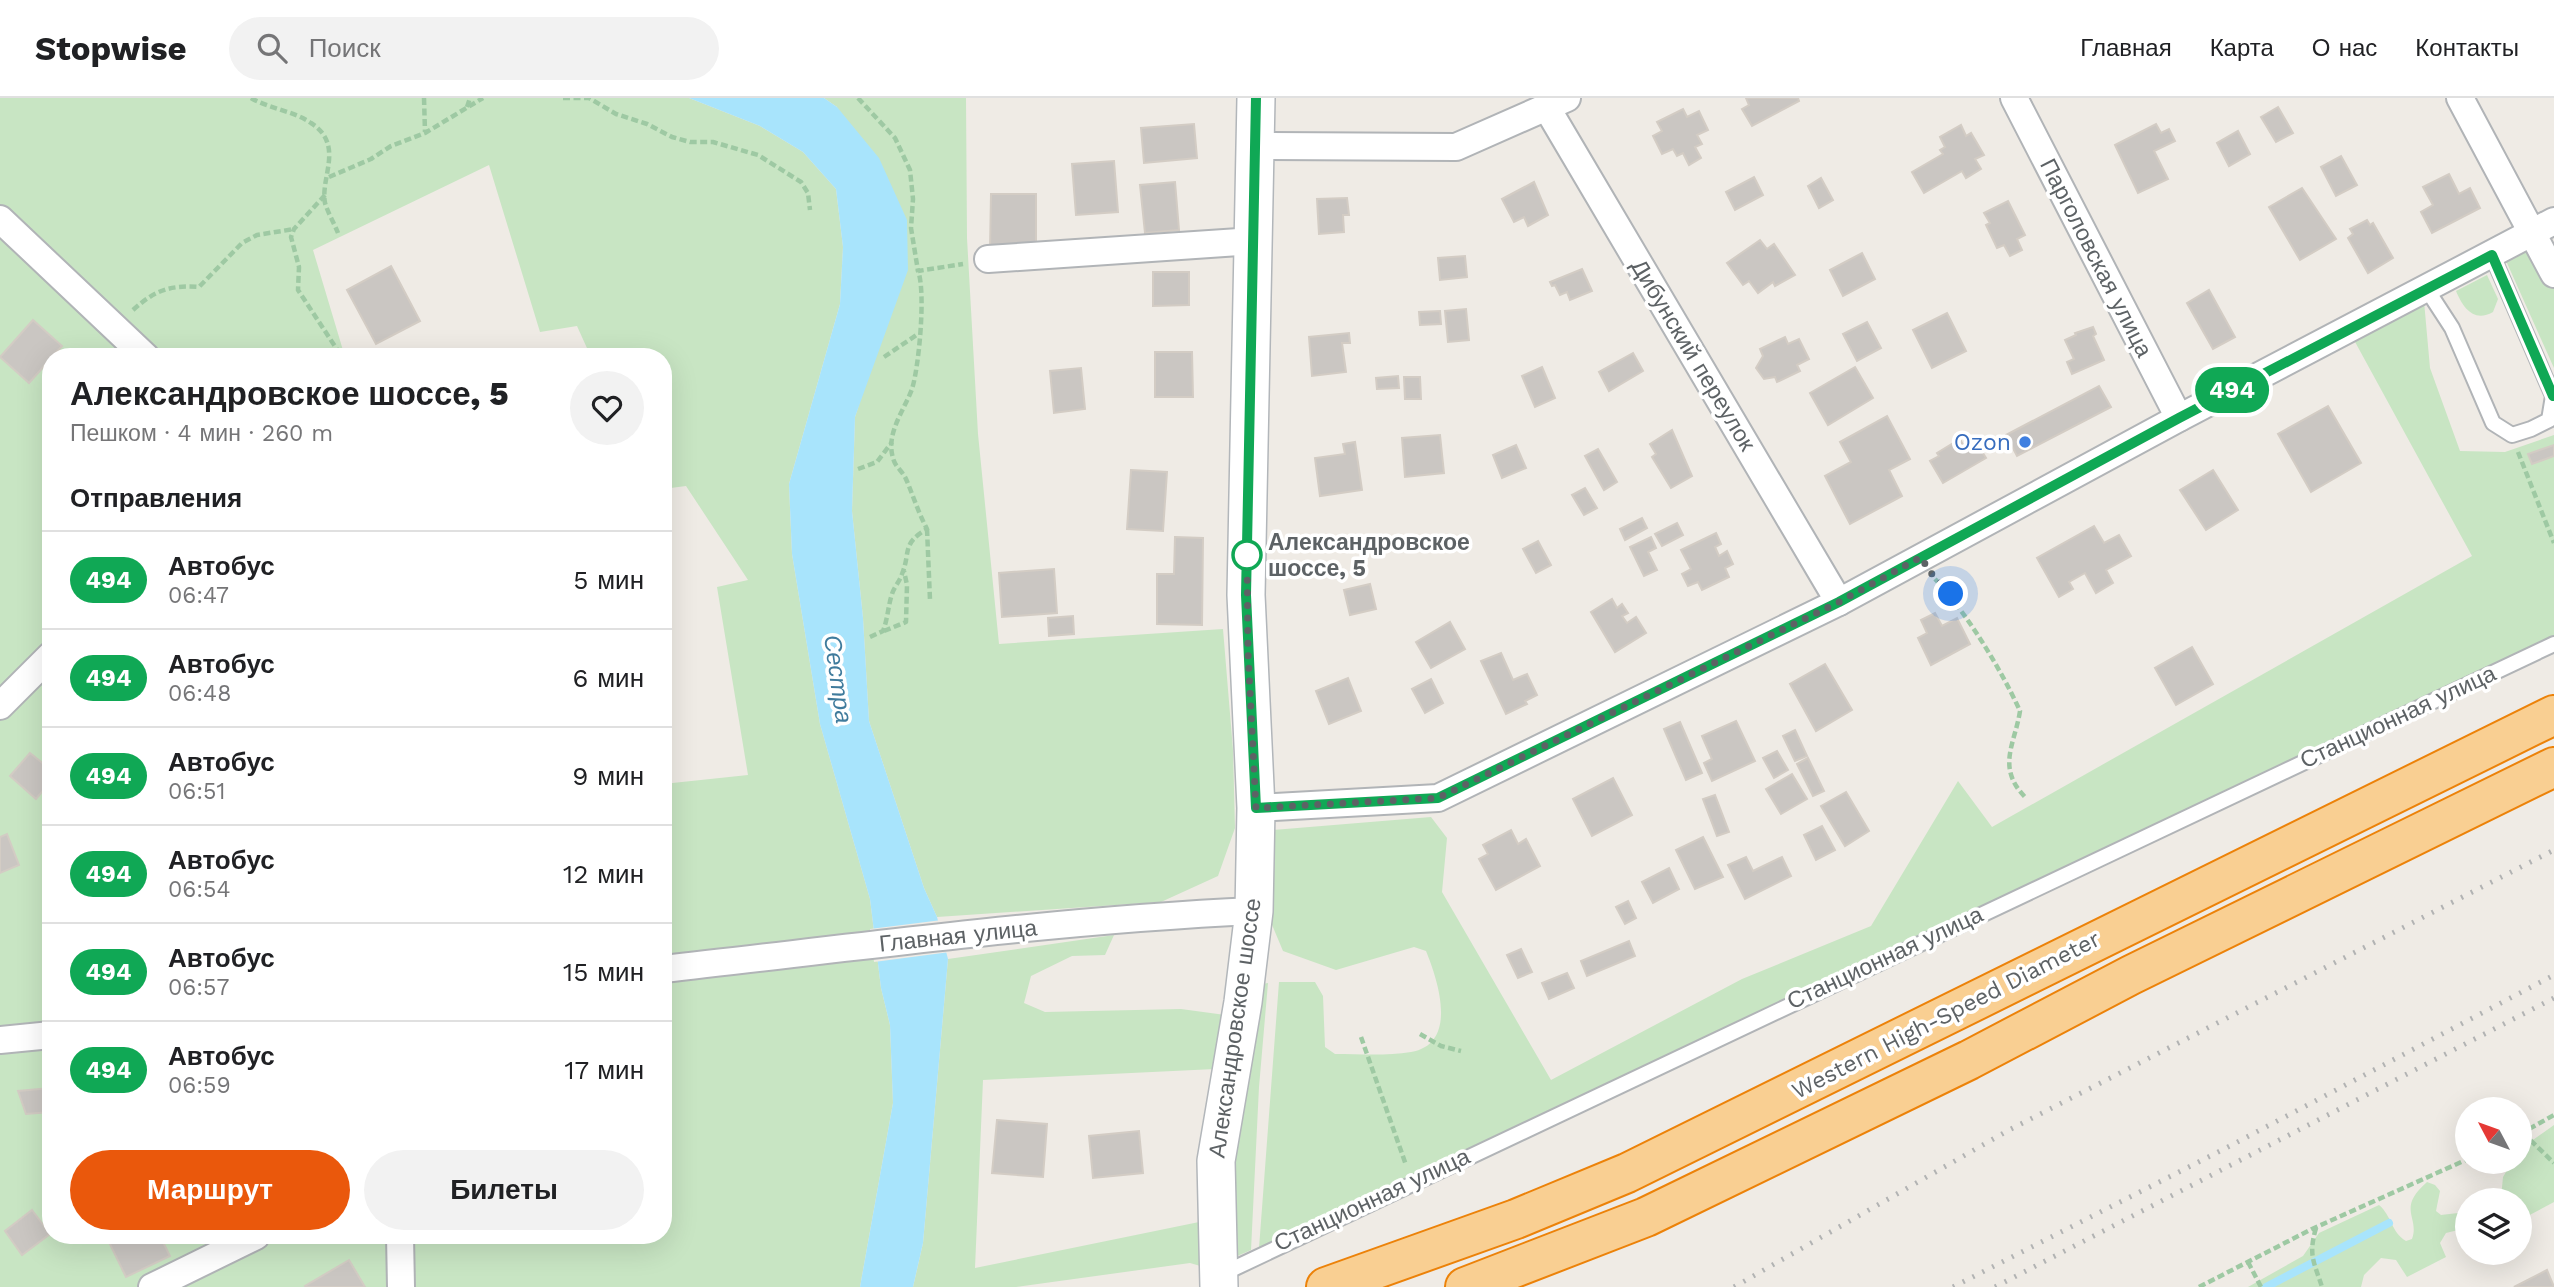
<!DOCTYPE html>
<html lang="ru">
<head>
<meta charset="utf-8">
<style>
	body { margin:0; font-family:"Work Sans",sans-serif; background:#f2f2f2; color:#202124; height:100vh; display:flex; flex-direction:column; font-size:26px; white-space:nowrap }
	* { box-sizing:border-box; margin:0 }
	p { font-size:23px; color:#757577 }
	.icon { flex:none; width:38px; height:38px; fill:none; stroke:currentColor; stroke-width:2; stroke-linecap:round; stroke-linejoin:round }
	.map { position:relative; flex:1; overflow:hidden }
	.drawer { position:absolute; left:42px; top:250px; width:630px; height:896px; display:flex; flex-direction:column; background:#fff; border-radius:28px; box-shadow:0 7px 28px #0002 }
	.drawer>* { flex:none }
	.badge { padding:0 14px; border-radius:23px; font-size:24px; line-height:46px }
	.needle { width:46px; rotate:311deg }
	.fabs { position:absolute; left:2455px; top:999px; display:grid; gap:14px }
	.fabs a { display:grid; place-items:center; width:77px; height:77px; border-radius:50%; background:#fff; box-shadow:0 7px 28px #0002; font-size:35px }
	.you { position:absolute; width:35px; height:35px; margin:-18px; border:5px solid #fff; border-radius:50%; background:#1a73e8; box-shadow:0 0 0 10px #1a73e833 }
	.map>.badge { position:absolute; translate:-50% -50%; box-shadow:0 0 0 4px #fff }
	h2 { padding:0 28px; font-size:26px; line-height:63px }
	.round { display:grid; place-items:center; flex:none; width:74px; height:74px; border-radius:37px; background:#f2f2f2 }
	.summary { display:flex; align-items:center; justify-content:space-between; height:119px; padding:0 28px }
	h1 { font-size:33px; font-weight:800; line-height:52px }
	.button { display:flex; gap:14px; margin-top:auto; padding:14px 28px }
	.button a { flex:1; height:80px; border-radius:42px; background:#ea580c; color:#fff; font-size:28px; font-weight:800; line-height:80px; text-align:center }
	.button a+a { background:#f2f2f2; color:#202124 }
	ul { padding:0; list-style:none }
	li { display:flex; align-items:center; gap:21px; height:98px; padding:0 28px; border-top:2px solid #e0e0e0 }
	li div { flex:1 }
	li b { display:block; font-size:26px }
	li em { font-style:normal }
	li .badge { min-width:77px; font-weight:700; text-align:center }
	header { display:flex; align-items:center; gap:42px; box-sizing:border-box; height:98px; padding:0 35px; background:#fff; border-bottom:2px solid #e0e0e0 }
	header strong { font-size:33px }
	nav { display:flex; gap:38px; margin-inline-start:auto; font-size:24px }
	.search { width:490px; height:63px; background:#f2f2f2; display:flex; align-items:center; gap:18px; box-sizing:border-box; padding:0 24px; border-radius:38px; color:#757577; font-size:26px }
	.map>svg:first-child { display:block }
	.green { fill:#c8e5c3; fill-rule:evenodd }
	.water { fill:#a8e4fc }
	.pier { fill:#efebe5 }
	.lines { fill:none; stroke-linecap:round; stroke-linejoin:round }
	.stream { stroke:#a8e4fc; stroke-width:8 }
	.building { fill:#cac6c2; stroke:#d3ccc4; stroke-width:2 }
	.lane-casing { stroke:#b1b4b7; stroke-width:18 }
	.street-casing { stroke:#b1b4b7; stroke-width:30 }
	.secondary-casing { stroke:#b2b6ba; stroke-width:40 }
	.highway-casing { stroke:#ec8209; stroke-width:42 }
	.path { stroke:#9ec9a3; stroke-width:4.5; stroke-dasharray:7 3.5; stroke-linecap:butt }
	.lane { stroke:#fff; stroke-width:14 }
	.street { stroke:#fff; stroke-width:26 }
	.secondary { stroke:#fff; stroke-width:37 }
	.highway { stroke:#f9cf92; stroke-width:38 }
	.rail { stroke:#b2b3b3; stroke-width:5; stroke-dasharray:2 9; stroke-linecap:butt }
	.line-casing { stroke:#fff; stroke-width:16 }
	.line { stroke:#10a855; stroke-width:10 }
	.walk { stroke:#5d6265; stroke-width:7; stroke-dasharray:0 12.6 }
	.shop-dot { fill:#3f7fe0; stroke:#fff; stroke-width:2.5 }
	.stop-dot { fill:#fff; stroke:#10a855; stroke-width:3.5 }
	.labels { text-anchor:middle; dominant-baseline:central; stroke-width:7; stroke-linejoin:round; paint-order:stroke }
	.street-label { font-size:23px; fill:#5d6265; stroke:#fff }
	.shop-label { font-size:23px; fill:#366cbe; stroke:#fff; text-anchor:end }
	.stop-label { font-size:23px; font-weight:bold; fill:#5d6265; stroke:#fff; text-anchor:start }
	.water-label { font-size:24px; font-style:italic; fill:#3f7b9c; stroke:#fff }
</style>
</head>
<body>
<header>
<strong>Stopwise</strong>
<div class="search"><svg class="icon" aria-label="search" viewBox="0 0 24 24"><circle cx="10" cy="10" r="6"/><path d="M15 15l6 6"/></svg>Поиск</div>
<nav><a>Главная</a><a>Карта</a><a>О нас</a><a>Контакты</a></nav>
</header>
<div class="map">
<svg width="2554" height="1189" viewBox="0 0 2554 1189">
	<rect width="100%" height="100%" fill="#efebe5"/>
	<g class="green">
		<path d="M0,0H689L760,28L803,54L836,91L843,149L840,206L789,386L792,456L820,626L870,801L881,890L890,927L893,1005L860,1189H0ZM489,67L540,234L577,228L591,259H663V391L686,388L748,482L717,489L748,677L663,686V1138H51V259H345L313,152Z"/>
		<polygon points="824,0 966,0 967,140 978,336 999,546 1223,531 1233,652 1235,730 1218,778 1161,804 937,819 924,790 869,623 863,520 852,413 855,319 875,258 837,9"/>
		<polygon points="2529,137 2554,181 2554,270 2507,165 2497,154"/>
		<path d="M2487,177L2498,201L2493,214C2474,225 2463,210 2456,193Z"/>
		<path d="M2423,192L2430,270L2460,353L2505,354L2554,337V546L1405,1087L1259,1150L1279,884H1315L1323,898L1325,949L1335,956C1359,956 1387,958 1411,954C1459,946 1438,882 1426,853L1414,849L1336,872L1283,853L1270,822L1273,732L1431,719L1447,740L1442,794L1551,982L1742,881L1871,828L1958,683L1992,729L2472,458L2348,231Z"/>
		<path d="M1114,837L1105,857L1072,858L1031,878L1024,905L1045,914L1181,911L1240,919L1218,1173L1190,1165L1016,1189H913L923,1145L948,861ZM1215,971L1204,1123L975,1170L983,982Z"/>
		<polygon points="1268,885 1259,989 1251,1152 1235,1159 1233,1056 1262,886"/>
		<polygon points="2554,1027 2554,1104 2524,1120 2520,1118 2520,1102 2503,1102 2501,1100 2503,1079 2512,1064 2520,1064 2520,1051"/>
		<path d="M2427,1084L2435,1087L2440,1093L2436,1113L2441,1117L2458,1115L2463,1123L2458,1132L2446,1135L2440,1145L2446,1159L2407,1179L2396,1162L2381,1160L2364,1177L2361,1189H2248L2303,1158L2319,1135L2379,1107C2392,1118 2391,1134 2406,1143L2412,1141C2420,1119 2396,1111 2427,1084Z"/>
	</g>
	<polygon class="water" points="689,0 824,0 837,9 879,60 907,122 908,172 855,319 852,413 863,520 869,623 924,790 937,819 948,861 923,1145 913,1189 860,1189 893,1005 890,927 881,890 870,801 820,626 792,456 789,386 840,206 843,149 836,91 803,54 760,28"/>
	<polygon class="pier" points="942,822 950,854 874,864 870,831"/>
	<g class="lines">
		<polyline class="stream" points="2266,1189 2389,1125"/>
	</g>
	<g class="building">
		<polygon points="1746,0 1798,0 1799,3 1752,28 1742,11 1749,7"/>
		<polygon points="2278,9 2293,35 2276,44 2261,19"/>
		<polygon points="1683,11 1687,19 1699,13 1708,32 1697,37 1702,46 1695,49 1701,60 1689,67 1683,55 1677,58 1673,51 1662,56 1653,38 1662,33 1657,24"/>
		<polygon points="1194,26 1197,60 1144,65 1141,30"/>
		<polygon points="2156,26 2161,35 2169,31 2175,43 2154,53 2168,81 2138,95 2115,47"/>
		<polygon points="1961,27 1966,38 1971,35 1984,57 1975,61 1981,71 1966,80 1962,73 1924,95 1912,74 1943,56 1940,52 1945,49 1940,39"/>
		<polygon points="2238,33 2250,56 2229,68 2217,45"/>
		<polygon points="2341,58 2357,87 2336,98 2321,69"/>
		<polygon points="1114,63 1118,114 1076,117 1072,66"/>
		<polygon points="2449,76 2459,96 2470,90 2480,110 2432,135 2421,114 2433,107 2423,89"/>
		<polygon points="1754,79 1763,97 1735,112 1726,94"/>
		<polygon points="1821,80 1833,102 1819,110 1808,88"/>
		<polygon points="1175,84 1179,132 1145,135 1140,87"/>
		<polygon points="1534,84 1548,117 1528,128 1524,119 1514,124 1502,101"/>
		<polygon points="2302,90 2336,141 2300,162 2269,109"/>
		<polygon points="991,96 1036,96 1036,153 990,153"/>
		<polygon points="1347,100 1349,117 1343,117 1344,134 1319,136 1317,101"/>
		<polygon points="2008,103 2025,137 2017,141 2022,152 2010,158 2004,147 1997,150 1986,127 1990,125 1984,115"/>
		<polygon points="2367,122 2370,127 2373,125 2393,160 2368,175 2348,140 2353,136 2350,131"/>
		<polygon points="1760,142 1767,151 1774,146 1795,177 1775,188 1773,184 1758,195 1749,183 1743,187 1727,165"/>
		<polygon points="1862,155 1875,181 1843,198 1830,172"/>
		<polygon points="1465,158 1467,179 1440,182 1438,160"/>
		<polygon points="391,168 420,223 376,246 347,192"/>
		<polygon points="1582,171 1592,193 1570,202 1567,194 1560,197 1555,187 1552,188 1550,184"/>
		<polygon points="1153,174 1189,174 1189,207 1153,208"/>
		<polygon points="2209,192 2235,239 2213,251 2187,205"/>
		<polygon points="1466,211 1469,242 1448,244 1445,213"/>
		<polygon points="1440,213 1441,226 1420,227 1419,214"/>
		<polygon points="1947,215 1966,253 1932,270 1913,232"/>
		<polygon points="33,222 62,248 29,285 0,259"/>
		<polygon points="1867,224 1881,250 1857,263 1843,236"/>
		<polygon points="2093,229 2096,236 2093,238 2104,262 2072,276 2067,264 2074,261 2065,242 2076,237 2075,235"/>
		<polygon points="1349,235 1350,245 1342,245 1346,274 1312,278 1309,239"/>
		<polygon points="1785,239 1788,246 1799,241 1809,261 1797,267 1800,273 1777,284 1775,279 1764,281 1756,270 1763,258 1760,251"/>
		<polygon points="1155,254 1192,254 1193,299 1155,299"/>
		<polygon points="1633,255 1643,273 1609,293 1599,274"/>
		<polygon points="1542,269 1555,300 1535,309 1522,278"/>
		<polygon points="1855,269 1873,300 1828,327 1810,295"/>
		<polygon points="1081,270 1085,311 1054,315 1050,273"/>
		<polygon points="1398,278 1399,290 1377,291 1376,280"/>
		<polygon points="1404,279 1420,279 1421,301 1405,301"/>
		<polygon points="2099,288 2111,309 2017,358 2006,337"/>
		<polygon points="2328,308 2361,365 2311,394 2278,336"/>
		<polygon points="1887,318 1910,361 1889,372 1902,398 1850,426 1825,378 1851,364 1840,344"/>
		<polygon points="1672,332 1692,378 1671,390 1652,359 1656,356 1650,346"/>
		<polygon points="1440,337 1444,375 1405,379 1402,340"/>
		<polygon points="1960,341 1963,347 1974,341 1986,360 1943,385 1930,363 1939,358 1937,355"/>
		<polygon points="1355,344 1362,392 1320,398 1315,360 1345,356 1343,346"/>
		<polygon points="1516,347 1526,370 1502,380 1493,357"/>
		<polygon points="2554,347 2554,358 2532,366 2528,356"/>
		<polygon points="1598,351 1617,384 1604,392 1585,358"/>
		<polygon points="1131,372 1167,374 1163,433 1127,431"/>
		<polygon points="2213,372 2238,412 2206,432 2180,392"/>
		<polygon points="1585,390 1597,410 1584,417 1572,397"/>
		<polygon points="1642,420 1647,430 1625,442 1620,431"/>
		<polygon points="1677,425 1683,437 1662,448 1655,436"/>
		<polygon points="2094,428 2104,445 2119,437 2131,458 2106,472 2113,485 2096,495 2085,475 2069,484 2073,491 2059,499 2037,460"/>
		<polygon points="1716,435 1721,446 1715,449 1719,458 1727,453 1733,466 1725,470 1729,479 1702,492 1698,484 1688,488 1682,476 1691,471 1681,452"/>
		<polygon points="1175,439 1203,440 1202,527 1157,526 1157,476 1174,476"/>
		<polygon points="1651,439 1656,450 1648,454 1657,472 1644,478 1630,449"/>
		<polygon points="1538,443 1551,467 1536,475 1523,451"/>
		<polygon points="1054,471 1057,515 1002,519 999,475"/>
		<polygon points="1370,486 1376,511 1350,517 1344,492"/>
		<polygon points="1612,501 1617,510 1622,506 1628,515 1622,518 1627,525 1636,519 1646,535 1615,554 1591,514"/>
		<polygon points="1935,515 1942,528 1957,520 1970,546 1931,567 1918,540 1927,535 1921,522"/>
		<polygon points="1073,518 1074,536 1049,538 1048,520"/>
		<polygon points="1450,524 1465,551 1431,570 1416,544"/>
		<polygon points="2192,549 2213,586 2176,607 2155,570"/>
		<polygon points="1501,555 1513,582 1527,576 1537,597 1525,603 1527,606 1506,616 1481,563"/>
		<polygon points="1825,566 1852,612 1816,633 1790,586"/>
		<polygon points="1348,580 1361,613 1329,626 1316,593"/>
		<polygon points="1431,581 1443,605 1425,615 1412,591"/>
		<polygon points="1736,623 1755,663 1712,683 1704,665 1712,661 1702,638"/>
		<polygon points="1680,624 1702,675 1686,682 1664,631"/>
		<polygon points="1795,632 1807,658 1795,663 1783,638"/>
		<polygon points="1777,653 1788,672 1774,680 1763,660"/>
		<polygon points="30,655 51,672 51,683 36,701 10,678"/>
		<polygon points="1808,660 1824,693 1813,698 1797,666"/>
		<polygon points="1792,676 1807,701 1781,716 1766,691"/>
		<polygon points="1613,680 1632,717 1592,738 1573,701"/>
		<polygon points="1846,694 1869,733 1845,748 1821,708"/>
		<polygon points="1715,697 1729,734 1717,738 1703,701"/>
		<polygon points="1822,728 1835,752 1816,762 1804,737"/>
		<polygon points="1511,732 1518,746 1526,741 1540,768 1496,792 1479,761 1488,756 1483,747"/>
		<polygon points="7,736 19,767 0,775 0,739"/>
		<polygon points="1703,739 1723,779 1695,791 1676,752"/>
		<polygon points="1746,759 1753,773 1782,759 1791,778 1745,801 1728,767"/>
		<polygon points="1669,770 1679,791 1653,805 1642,784"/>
		<polygon points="1628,803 1636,820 1625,826 1616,809"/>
		<polygon points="51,842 51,880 45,843"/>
		<polygon points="1629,843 1635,858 1587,878 1581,863"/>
		<polygon points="1521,851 1532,874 1518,880 1507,857"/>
		<polygon points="1567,875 1574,890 1549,901 1542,885"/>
		<polygon points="51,990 51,1014 26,1016 18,993"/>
		<polygon points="997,1022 1047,1026 1043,1079 992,1075"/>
		<polygon points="1139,1033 1143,1075 1093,1080 1089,1038"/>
		<polygon points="32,1112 50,1136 22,1157 5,1133"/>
		<polygon points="106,1138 160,1138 170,1158 126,1179"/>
		<polygon points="349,1162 365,1189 306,1189 305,1188"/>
		<polygon points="2547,1172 2554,1189 2514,1189"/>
	</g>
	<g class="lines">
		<defs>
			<g id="lane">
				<polyline points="2426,190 2452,230 2493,325 2512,337 2531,331 2549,322 2553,298 2492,157"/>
				<polyline points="1220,1177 2554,546"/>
			</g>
			<g id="street">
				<polyline points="2014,0 2179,320"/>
				<polyline points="2460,0 2554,176"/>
				<polyline points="1547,10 1839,504"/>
				<polyline points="1256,48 1456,49 1567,0"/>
				<polyline points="0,121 146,259"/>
				<polyline points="988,161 1254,143"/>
				<polyline points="0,608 51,557"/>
				<polyline points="1256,710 1438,700 1839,504 2179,320 2554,123"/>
				<path d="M663,871C860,849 1056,822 1254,813"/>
				<polyline points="0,942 51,937"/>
				<polyline points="400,1138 401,1189"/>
				<polyline points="152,1189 256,1138"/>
			</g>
			<polyline id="secondary" points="1219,1189 1216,1063 1243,904 1254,813 1256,710 1246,497 1256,0"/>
			<g id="highway">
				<polyline points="1326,1189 1516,1121 1627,1075 2554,617"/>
				<polyline points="1465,1189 1646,1119 1969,962 2131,877 2554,669"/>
			</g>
		</defs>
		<use href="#lane" class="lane-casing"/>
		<use href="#street" class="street-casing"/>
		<use href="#secondary" class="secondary-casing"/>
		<use href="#highway" class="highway-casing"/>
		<g class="path">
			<path d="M251,0C270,11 294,13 311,25C345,47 320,79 325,105C328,115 334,125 338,135"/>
			<polyline points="424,0 425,34"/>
			<polyline points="563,0 589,0 616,16 647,26 672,39 690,44 713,44 758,57 801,84 808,95 810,112"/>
			<polyline points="858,0 895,40 910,72 913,101 911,130 918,173"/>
			<polyline points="467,9 470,0"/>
			<polyline points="329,79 371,61 391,48 425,35 483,0"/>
			<polyline points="325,97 294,131 291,139 299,169 298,192 342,259"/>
			<path d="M133,212C155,192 170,187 199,189L242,145L257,137L294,131"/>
			<polyline points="884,259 918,236"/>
			<polyline points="2518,354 2554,445"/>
			<polyline points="858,371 877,364 892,344"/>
			<polyline points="927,431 930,502"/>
			<path d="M1935,481C1966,514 2001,571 2020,613C2015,646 1996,669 2025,699"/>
			<polyline points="884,533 906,524 907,487 904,473"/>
			<path d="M870,539L883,533C888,520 888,508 892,496C894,489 900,483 902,476C911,454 901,446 927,431C918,414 913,397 906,381C903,374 896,369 894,363C884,337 904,313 912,291C919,269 926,193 918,173L963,166"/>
			<polyline points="1420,936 1441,948 1461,953"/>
			<polyline points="1361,939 1406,1067"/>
			<polyline points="2523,1035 2554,1065"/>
			<polyline points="2520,1036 2554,1017"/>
			<path d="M2316,1130C2308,1157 2314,1164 2322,1189"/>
			<polyline points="2248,1164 2261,1189"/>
			<polyline points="2199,1189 2312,1131 2468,1061"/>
		</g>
		<use href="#lane" class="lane"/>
		<use href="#street" class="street"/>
		<use href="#secondary" class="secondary"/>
		<use href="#highway" class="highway"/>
		<g class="rail">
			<polyline points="1734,1189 2009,1032 2554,752"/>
			<polyline points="1953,1189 2226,1050 2554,877"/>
			<polyline points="1995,1189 2554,900"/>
		</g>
	</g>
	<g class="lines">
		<defs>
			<polyline id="line" points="1256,0 1246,497 1256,710 1438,700 1839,504 2179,320 2492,157 2553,298"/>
		</defs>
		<use href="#line" class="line-casing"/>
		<use href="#line" class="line"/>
		<polyline class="walk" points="1247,457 1248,555 1256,710 1438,700 1839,504 1921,459 1930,474 1951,496"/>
	</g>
	<circle class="shop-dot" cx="2025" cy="344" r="7"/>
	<circle class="stop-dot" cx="1247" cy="457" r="14"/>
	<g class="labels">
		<g class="street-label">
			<text transform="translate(2096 160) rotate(63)">Парголовская улица</text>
			<text transform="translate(1693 257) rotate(59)">Дибунский переулок</text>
			<text transform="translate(2398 619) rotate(-25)">Станционная улица</text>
			<text transform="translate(958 838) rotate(-6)">Главная улица</text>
			<text transform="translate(1885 860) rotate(-25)">Станционная улица</text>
			<text transform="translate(1946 917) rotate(-27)">Western High-Speed Diameter</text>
			<text transform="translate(1235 930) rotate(-82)">Александровское шоссе</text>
			<text transform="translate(1372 1102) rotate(-25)">Станционная улица</text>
		</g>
		<g class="shop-label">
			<text x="2011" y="344">Ozon</text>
		</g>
		<g class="stop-label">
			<text x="1268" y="444">Александровское<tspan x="1268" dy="26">шоссе, 5</tspan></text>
		</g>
		<g class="water-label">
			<text transform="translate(838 581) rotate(82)">Сестра</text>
		</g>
	</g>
</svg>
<div class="fabs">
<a><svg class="needle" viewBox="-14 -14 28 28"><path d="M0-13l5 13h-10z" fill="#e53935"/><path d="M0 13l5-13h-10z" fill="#757577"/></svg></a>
<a><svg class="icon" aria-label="layers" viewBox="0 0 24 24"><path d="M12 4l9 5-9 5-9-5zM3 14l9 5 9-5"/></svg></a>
</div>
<div class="you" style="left:1951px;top:496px"></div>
<b class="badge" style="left:2232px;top:292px;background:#10a855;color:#fff">494</b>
<section class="drawer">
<div class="summary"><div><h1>Александровское шоссе, 5</h1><p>Пешком · 4 мин · 260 m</p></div><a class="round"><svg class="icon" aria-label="heart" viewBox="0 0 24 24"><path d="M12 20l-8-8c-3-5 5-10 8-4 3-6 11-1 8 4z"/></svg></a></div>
<h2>Отправления</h2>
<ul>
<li><span class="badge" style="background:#10a855;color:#fff">494</span><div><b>Автобус</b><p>06:47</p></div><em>5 мин</em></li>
<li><span class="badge" style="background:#10a855;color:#fff">494</span><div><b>Автобус</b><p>06:48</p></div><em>6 мин</em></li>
<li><span class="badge" style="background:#10a855;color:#fff">494</span><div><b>Автобус</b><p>06:51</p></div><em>9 мин</em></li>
<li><span class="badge" style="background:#10a855;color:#fff">494</span><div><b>Автобус</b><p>06:54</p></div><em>12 мин</em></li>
<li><span class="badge" style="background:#10a855;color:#fff">494</span><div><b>Автобус</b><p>06:57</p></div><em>15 мин</em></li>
<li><span class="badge" style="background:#10a855;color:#fff">494</span><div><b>Автобус</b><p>06:59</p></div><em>17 мин</em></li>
</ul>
<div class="button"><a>Маршрут</a><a>Билеты</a></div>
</section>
</div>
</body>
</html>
